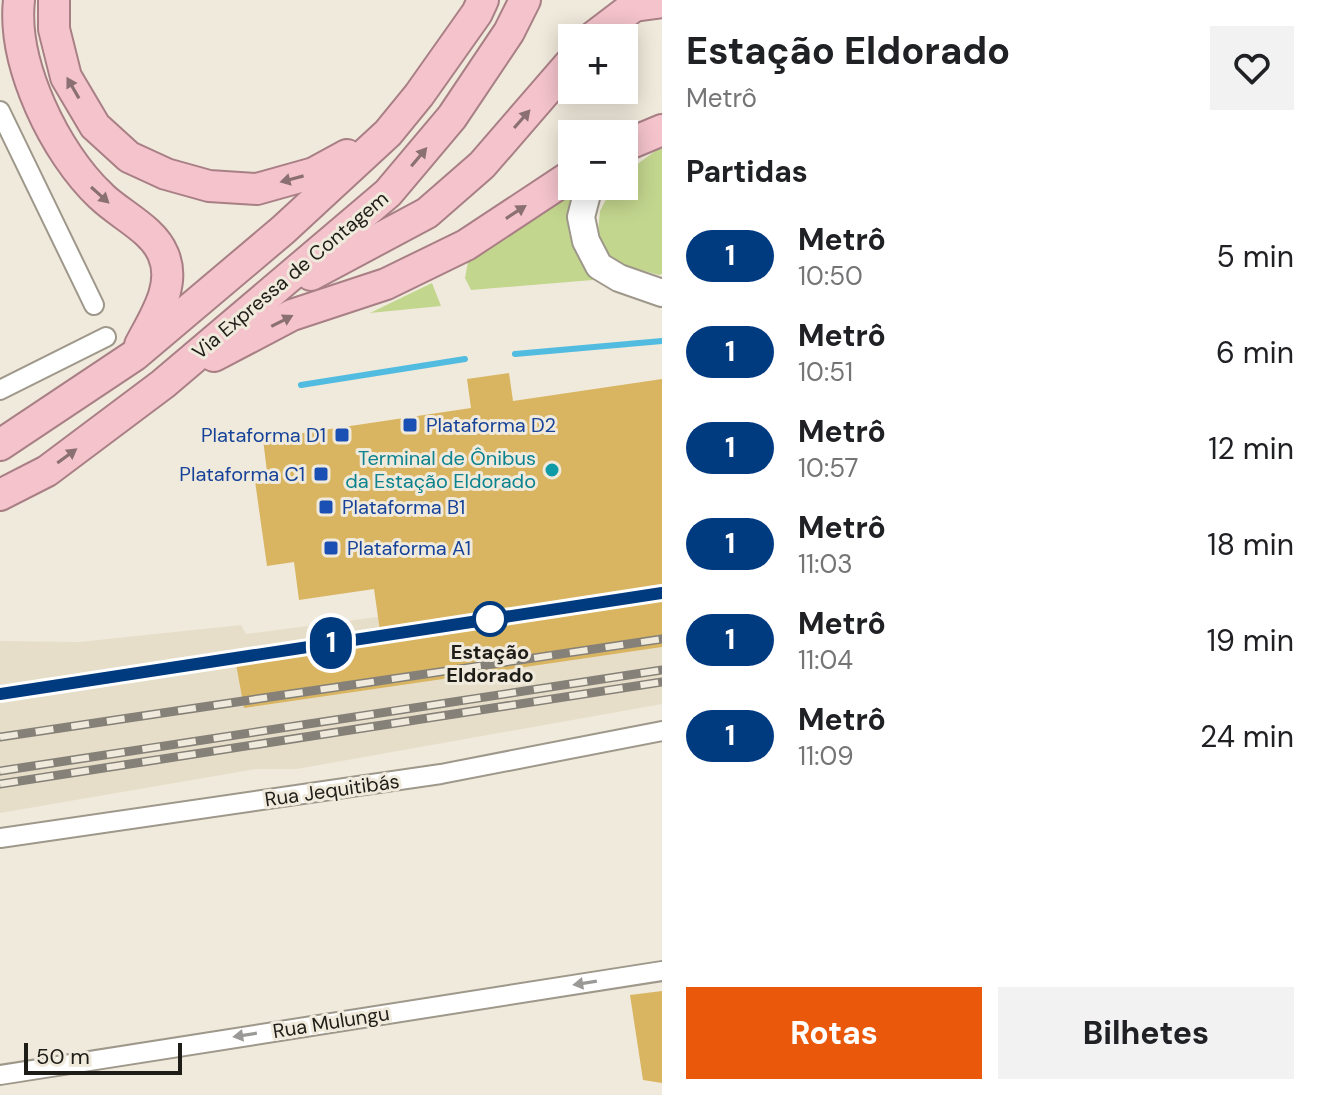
<!DOCTYPE html>
<html lang="pt">
<head>
<meta charset="utf-8">
<style>
	body { margin:0; font-family:"DM Sans",sans-serif; background:#f2f2f2; color:#202124; height:100vh; display:flex; flex-direction:column; font-size:30px; white-space:nowrap }
	* { box-sizing:border-box; margin:0 }
	p { font-size:26px; color:#757577 }
	.icon { flex:none; width:44px; height:44px; fill:none; stroke:currentColor; stroke-width:2; stroke-linecap:round; stroke-linejoin:round }
	.map { position:relative; flex:1; overflow:hidden }
	.side { display:flex; flex-direction:column; background:#fff; width:656px }
	.side>* { flex:none }
	.badge { padding:0 16px; border-radius:26px; font-size:28px; line-height:52px }
	.controls { position:absolute; left:558px; top:24px; display:grid; gap:16px }
	.controls a { display:grid; place-items:center; width:80px; height:80px; border-radius:0px; background:#fff; box-shadow:0 4px 20px #0003; font-size:40px }
	.scale { position:absolute; left:24px; bottom:20px; width:158px; box-sizing:border-box; padding-left:8px; border:4px solid #1f1d18; border-top:0; font-size:22px; line-height:28px; white-space:nowrap; color:#1f1d18; -webkit-text-stroke:6px #f0eadc; paint-order:stroke }
	.map>.badge { position:absolute; translate:-50% -50%; box-shadow:0 0 0 4px #fff }
	h2 { padding:0 24px; font-size:30px; line-height:72px }
	.round { display:grid; place-items:center; flex:none; width:84px; height:84px; border-radius:0px; background:#f2f2f2 }
	.head { display:flex; align-items:center; justify-content:space-between; height:136px; padding:0 24px }
	h1 { font-size:38px; font-weight:700; line-height:60px }
	.action { display:flex; gap:16px; margin-top:auto; padding:16px 24px }
	.action a { flex:1; height:92px; border-radius:0px; background:#ea580c; color:#fff; font-size:32px; font-weight:700; line-height:92px; text-align:center }
	.action a+a { background:#f2f2f2; color:#202124 }
	ul { padding:0; list-style:none }
	li { display:flex; align-items:center; gap:24px; height:96px; padding:0 24px }
	li div { flex:1 }
	li b { display:block; font-size:30px }
	li em { font-style:normal }
	li .badge { min-width:88px; font-weight:700; text-align:center }
	main { display:flex; flex:1; min-height:0 }
	.map>svg:first-child { display:block }
	.built { fill:#e7dec9 }
	.green { fill:#c3d68e }
	.lines { fill:none; stroke-linecap:round; stroke-linejoin:round }
	.stream { stroke:#51bce0; stroke-width:6 }
	.building { fill:#d9b562 }
	.minor-casing { stroke:#9e988b; stroke-width:22 }
	.secondary-casing { stroke:#9e988b; stroke-width:30 }
	.trunk-casing { stroke:#a87f85; stroke-width:34 }
	.minor { stroke:#fff; stroke-width:18 }
	.secondary { stroke:#fff; stroke-width:26 }
	.trunk { stroke:#f4c3cc; stroke-width:30 }
	.rail-casing { stroke:#858178; stroke-width:9 }
	.rail { stroke:#f0eadc; stroke-width:6; stroke-dasharray:18; stroke-linecap:butt }
	.oneway { fill:#8a7072 }
	.oneway2 { fill:#9a9997 }
	.line-casing { stroke:#fff; stroke-width:18 }
	.line { stroke:#003b80; stroke-width:12 }
	.transit-dot { fill:#1a4fb4; stroke:#f0eadc; stroke-width:3 }
	.culture-dot { fill:#0f9aa8; stroke:#f0eadc; stroke-width:3 }
	.stop-dot { fill:#fff; stroke:#003b80; stroke-width:4 }
	.labels { text-anchor:middle; dominant-baseline:central; stroke-width:6; stroke-linejoin:round; paint-order:stroke }
	.street-label { font-size:20px; fill:#1f1d18; stroke:#f0eadc }
	.transit-label { font-size:20px; fill:#164399; stroke:#f0eadc; text-anchor:start }
	.culture-label { font-size:20px; fill:#0d838f; stroke:#f0eadc; text-anchor:end }
	.stop-label { font-size:20px; font-weight:bold; fill:#1f1d18; stroke:#f0eadc }
</style>
</head>
<body>
<main>
<div class="map">
<svg width="662" height="1095" viewBox="0 0 662 1095">
	<rect width="100%" height="100%" fill="#f0eadc"/>
	<polygon class="built" points="662,580 662,704 297,769 256,769 0,813 0,641 79,642 241,625 246,634"/>
	<g class="green">
		<polygon points="662,146 662,274 659,275 609,261 597,242 600,211 613,186 624,186 624,174"/>
		<path d="M573,187C569,228 573,245 593,280L471,290L465,278L468,262Z"/>
		<polygon points="432,283 441,306 370,313"/>
	</g>
	<g class="lines">
		<g class="stream">
			<polyline points="515,354 662,341"/>
			<polyline points="301,385 465,359"/>
		</g>
	</g>
	<g class="building">
		<polygon points="509,373 513,401 662,379 662,647 244,708 234,653 380,631 374,589 299,600 294,562 267,566 254,474 267,472 263,439 471,408 467,379"/>
		<polygon points="662,991 662,1083 643,1080 630,995"/>
	</g>
	<g class="lines">
		<defs>
			<g id="minor">
				<polyline points="0,111 94,305"/>
				<polyline points="0,390 106,337"/>
				<polyline points="0,838 441,774 662,731"/>
				<polyline points="0,1075 662,971"/>
			</g>
			<polyline id="secondary" points="589,186 581,217 586,241 599,266 619,278 662,293"/>
			<g id="trunk">
				<path d="M19,0C12,64 55,153 101,196C119,214 153,229 163,254C177,285 154,318 140,345"/>
				<polyline points="54,0 54,29 66,77 95,126 129,157 166,174 209,186 257,189 314,173 347,155"/>
				<polyline points="592,38 634,6 662,2"/>
				<polyline points="624,146 662,130"/>
				<polyline points="311,275 427,213 482,165 572,61"/>
				<polyline points="214,356 292,315 386,284 466,245 572,175"/>
				<polyline points="0,445 135,355 283,230 388,133 419,95 477,13 483,0"/>
				<polyline points="0,495 47,471 163,384 388,193 452,117 509,32 525,0"/>
			</g>
		</defs>
		<use href="#minor" class="minor-casing"/>
		<use href="#secondary" class="secondary-casing"/>
		<use href="#trunk" class="trunk-casing"/>
		<use href="#minor" class="minor"/>
		<use href="#secondary" class="secondary"/>
		<use href="#trunk" class="trunk"/>
		<defs>
			<g id="rail">
				<polyline points="0,694 662,593"/>
				<polyline points="0,737 662,639"/>
				<polyline points="0,771 662,670"/>
				<polyline points="0,784 662,682"/>
			</g>
		</defs>
		<use href="#rail" class="rail-casing"/>
		<use href="#rail" class="rail"/>
	</g>
	<defs><path id="oneway-solid" d="M-6-.8H1V-3.2L6.5 0L1 3.2V.8H-6Z" transform="scale(2)"/></defs>
	<g class="oneway">
		<use href="#oneway-solid" transform="translate(73 88) rotate(-120)"/>
		<use href="#oneway-solid" transform="translate(522 119) rotate(-49)"/>
		<use href="#oneway-solid" transform="translate(419 157) rotate(-50)"/>
		<use href="#oneway-solid" transform="translate(292 179) rotate(165)"/>
		<use href="#oneway-solid" transform="translate(100 195) rotate(42)"/>
		<use href="#oneway-solid" transform="translate(516 212) rotate(-33)"/>
		<use href="#oneway-solid" transform="translate(282 321) rotate(-27)"/>
		<use href="#oneway-solid" transform="translate(67 456) rotate(-36)"/>
	</g>
	<g class="oneway2">
		<use href="#oneway-solid" transform="translate(585 983) rotate(171)"/>
		<use href="#oneway-solid" transform="translate(245 1035) rotate(171)"/>
	</g>
	<g class="lines">
		<defs>
			<polyline id="line" points="0,694 662,593"/>
		</defs>
		<use href="#line" class="line-casing"/>
		<use href="#line" class="line"/>
	</g>
	<g class="transit-dot">
		<rect x="402" y="417" width="16" height="16" rx="4"/>
		<rect x="334" y="427" width="16" height="16" rx="4"/>
		<rect x="313" y="466" width="16" height="16" rx="4"/>
		<rect x="318" y="499" width="16" height="16" rx="4"/>
		<rect x="323" y="540" width="16" height="16" rx="4"/>
	</g>
	<circle class="culture-dot" cx="552" cy="470" r="8"/>
	<circle class="stop-dot" cx="490" cy="619" r="16"/>
	<g class="labels">
		<g class="street-label">
			<text transform="translate(290 275) rotate(-40)">Via Expressa de Contagem</text>
			<text transform="translate(332 790) rotate(-8)">Rua Jequitibás</text>
			<text transform="translate(331 1022) rotate(-9)">Rua Mulungu</text>
		</g>
		<g class="transit-label">
			<text x="426" y="425">Plataforma D2</text>
			<text x="326" y="435" text-anchor="end">Plataforma D1</text>
			<text x="305" y="474" text-anchor="end">Plataforma C1</text>
			<text x="342" y="507">Plataforma B1</text>
			<text x="347" y="548">Plataforma A1</text>
		</g>
		<g class="culture-label">
			<text x="536" y="458">Terminal de Ônibus<tspan x="536" dy="23">da Estação Eldorado</tspan></text>
		</g>
		<g class="stop-label">
			<text x="490" y="652">Estação<tspan x="490" dy="23">Eldorado</tspan></text>
		</g>
	</g>
</svg>
<div class="controls">
<a>+</a>
<a>−</a>
</div>
<div class="scale">50 m</div>
<b class="badge" style="left:331px;top:643px;background:#003b80;color:#fff">1</b>
</div>
<section class="side">
<div class="head"><div><h1>Estação Eldorado</h1><p>Metrô</p></div><a class="round"><svg class="icon" aria-label="heart" viewBox="0 0 24 24"><path d="M12 20l-8-8c-3-5 5-10 8-4 3-6 11-1 8 4z"/></svg></a></div>
<h2>Partidas</h2>
<ul>
<li><span class="badge" style="background:#003b80;color:#fff">1</span><div><b>Metrô</b><p>10:50</p></div><em>5 min</em></li>
<li><span class="badge" style="background:#003b80;color:#fff">1</span><div><b>Metrô</b><p>10:51</p></div><em>6 min</em></li>
<li><span class="badge" style="background:#003b80;color:#fff">1</span><div><b>Metrô</b><p>10:57</p></div><em>12 min</em></li>
<li><span class="badge" style="background:#003b80;color:#fff">1</span><div><b>Metrô</b><p>11:03</p></div><em>18 min</em></li>
<li><span class="badge" style="background:#003b80;color:#fff">1</span><div><b>Metrô</b><p>11:04</p></div><em>19 min</em></li>
<li><span class="badge" style="background:#003b80;color:#fff">1</span><div><b>Metrô</b><p>11:09</p></div><em>24 min</em></li>
</ul>
<div class="action"><a>Rotas</a><a>Bilhetes</a></div>
</section>
</main>
</body>
</html>
